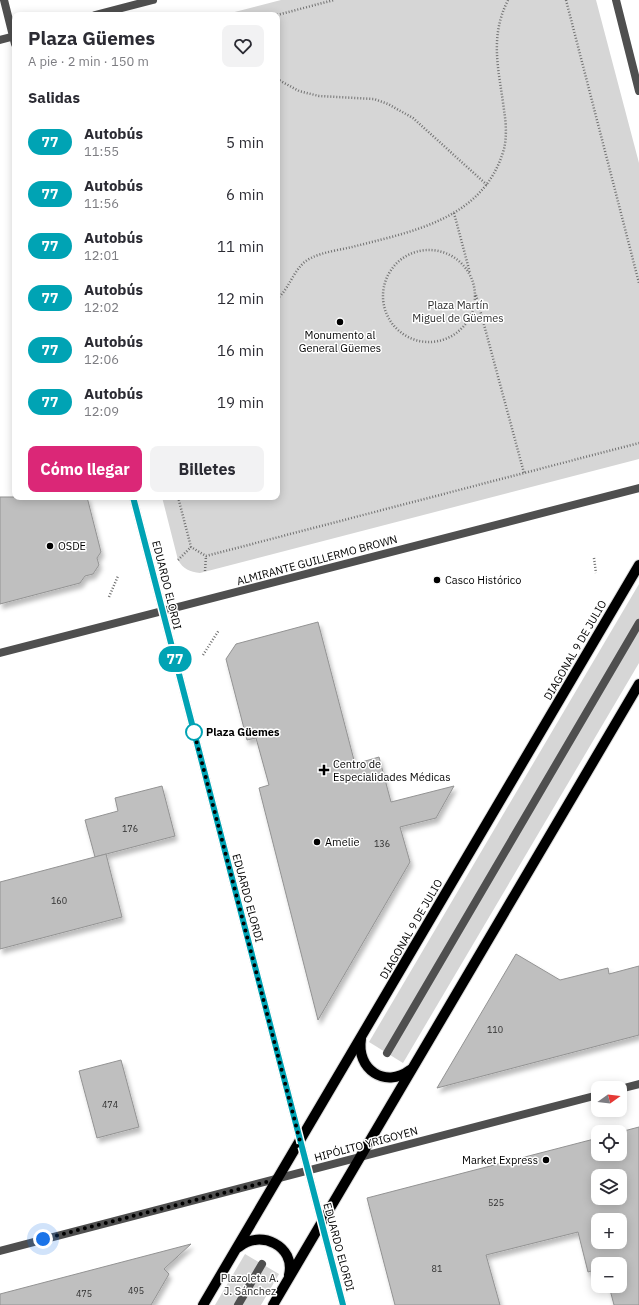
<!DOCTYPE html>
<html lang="es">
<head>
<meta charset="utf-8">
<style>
	body { margin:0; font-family:"IBM Plex Sans",sans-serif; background:#f2f2f3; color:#2b2b33; height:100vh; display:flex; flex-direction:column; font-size:15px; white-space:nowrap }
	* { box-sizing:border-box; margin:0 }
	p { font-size:13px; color:#7c7c81 }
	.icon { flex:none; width:22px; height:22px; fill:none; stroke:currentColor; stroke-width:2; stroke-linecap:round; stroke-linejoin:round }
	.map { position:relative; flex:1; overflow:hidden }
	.sheet { position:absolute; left:12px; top:12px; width:268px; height:488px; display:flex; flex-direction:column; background:#fff; border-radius:8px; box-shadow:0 2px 10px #0003 }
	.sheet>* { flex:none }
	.badge { padding:0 8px; border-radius:13px; font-size:14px; line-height:26px }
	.needle { width:26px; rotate:75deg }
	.buttons { position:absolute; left:591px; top:1081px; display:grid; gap:8px }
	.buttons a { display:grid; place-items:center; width:36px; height:36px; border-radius:8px; background:#fff; box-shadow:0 2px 10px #0003; font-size:20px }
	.you { position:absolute; width:20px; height:20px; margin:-10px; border:3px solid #fff; border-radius:50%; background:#1a73e8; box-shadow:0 0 0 6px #1a73e833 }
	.map>.badge { position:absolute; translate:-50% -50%; box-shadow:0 0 0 2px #fff }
	h2 { padding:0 16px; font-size:15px; line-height:36px }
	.round { display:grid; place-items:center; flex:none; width:42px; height:42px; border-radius:8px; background:#f2f2f3 }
	.summary { display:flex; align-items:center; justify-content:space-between; height:68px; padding:0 16px }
	h1 { font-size:19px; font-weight:700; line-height:30px }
	.cta { display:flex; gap:8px; margin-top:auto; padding:8px 16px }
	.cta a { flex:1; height:46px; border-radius:8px; background:#db2777; color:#fff; font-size:16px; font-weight:700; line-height:46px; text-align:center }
	.cta a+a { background:#f2f2f3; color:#2b2b33 }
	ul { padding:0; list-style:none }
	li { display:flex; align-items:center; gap:12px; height:52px; padding:0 16px }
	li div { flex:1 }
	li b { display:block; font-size:15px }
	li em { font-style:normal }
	li .badge { min-width:44px; font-weight:700; text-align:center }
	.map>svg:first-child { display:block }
	.green { fill:#d6d6d6 }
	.building { fill:#bfbfbf; stroke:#939393; fill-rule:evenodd; filter:url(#shadow) }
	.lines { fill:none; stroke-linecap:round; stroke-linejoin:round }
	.primary-casing { stroke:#dbdbdb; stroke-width:12 }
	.path { stroke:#717171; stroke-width:2.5; stroke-dasharray:1 2; stroke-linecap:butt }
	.pedestrian { stroke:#4f4f4f; stroke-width:8 }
	.minor { stroke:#4f4f4f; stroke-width:8 }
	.primary { stroke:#000; stroke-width:10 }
	.line-casing { stroke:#fff; stroke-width:9 }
	.line { stroke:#00a3b4; stroke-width:6 }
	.walk { stroke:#000; stroke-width:4; stroke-dasharray:0 7.2 }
	.poi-dot { fill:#000; stroke:#fff; stroke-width:1.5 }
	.stop-dot { fill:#fff; stroke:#00a3b4; stroke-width:2 }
	.labels { text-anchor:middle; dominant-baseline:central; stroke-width:3; stroke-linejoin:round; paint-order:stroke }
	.number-label { font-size:9px; fill:#303030 }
	.park-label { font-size:11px; fill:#2d2d2d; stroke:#fff }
	.poi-label { font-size:11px; fill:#000; stroke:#fff; text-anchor:start }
	.street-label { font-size:11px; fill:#000; stroke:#fff }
	.stop-label { font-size:11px; font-weight:bold; fill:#000; stroke:#fff; text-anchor:start }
</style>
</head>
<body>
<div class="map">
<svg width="639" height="1305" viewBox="0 0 639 1305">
	<defs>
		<filter id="shadow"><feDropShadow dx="2.5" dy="4.5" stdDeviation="2" flood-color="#0004"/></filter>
	</defs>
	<rect width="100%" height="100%" fill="#fff"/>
	<g class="green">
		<path d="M281,0H596L639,163V459L200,573C190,572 183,569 178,560L162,497H277V15H223Z"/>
		<polygon points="639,584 639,663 403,1063 369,1042"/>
		<polygon points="245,1254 279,1274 261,1305 215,1305"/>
	</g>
	<g class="building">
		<polygon points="0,497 87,497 101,552 97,558 99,565 93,574 85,576 80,583 0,604"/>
		<polygon points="318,622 355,764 379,757 391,802 454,786 436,818 400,827 410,862 318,1020 259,788 269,785 256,738 247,740 226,659 236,644"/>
		<polygon points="162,786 175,836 95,857 85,820 118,811 115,798"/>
		<polygon points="106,854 122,917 0,949 0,882"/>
		<polygon points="516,954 560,980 608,968 609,974 639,966 639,1035 437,1088"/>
		<polygon points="121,1060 139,1127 97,1138 79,1071"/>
		<path d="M639,1127V1305H614L609,1286H620V1264H598V1269L588,1272L578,1232L486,1255L500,1305H395L367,1198L598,1138V1154H620V1132ZM598,1176H620V1198H598ZM598,1220H620V1242H598Z"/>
		<polygon points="191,1244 164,1269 169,1274 151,1305 0,1305 0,1294"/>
	</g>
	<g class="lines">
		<defs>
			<g id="primary">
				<path d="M361,1039C356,1069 385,1089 410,1070"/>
				<path d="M239,1247C260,1229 296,1246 289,1275"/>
				<polyline points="203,1305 639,565"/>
				<polyline points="273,1305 639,684"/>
			</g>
		</defs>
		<use href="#primary" class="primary-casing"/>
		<g class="path">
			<polyline points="566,0 639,283"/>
			<polyline points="277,15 334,0"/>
			<polyline points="277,79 299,91 319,96 374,99 388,104 413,118 487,185"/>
			<polyline points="454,213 470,273"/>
			<circle cx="429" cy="296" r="46"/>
			<polyline points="476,295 524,473"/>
			<path d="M277,299C291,287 294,266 311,258C323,252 339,250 352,247C414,231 484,219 504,149C507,137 506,122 504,110C499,70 489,38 508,0"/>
			<polyline points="482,319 490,317"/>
			<polyline points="178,497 191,547 206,556 639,443"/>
			<polyline points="594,558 596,573"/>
			<polyline points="178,560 191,547"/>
			<polyline points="205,571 206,556"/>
			<polyline points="109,597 118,576"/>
			<polyline points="203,655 219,630"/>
		</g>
		<g class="pedestrian">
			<polyline points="387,1053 639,623"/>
			<polyline points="238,1305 262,1264"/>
		</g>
		<g class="minor">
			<polyline points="4,0 15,44"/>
			<polyline points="616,0 639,91"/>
			<polyline points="95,15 153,0"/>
			<polyline points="0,40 15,36"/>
			<polyline points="133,497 343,1305"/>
			<polyline points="0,653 639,488"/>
			<polyline points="620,1089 639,1084"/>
			<polyline points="0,1251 598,1095"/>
		</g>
		<use href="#primary" class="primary"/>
	</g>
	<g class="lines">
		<defs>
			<polyline id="line" points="133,497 343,1305"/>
		</defs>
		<use href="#line" class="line-casing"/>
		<use href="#line" class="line"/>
		<polyline class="walk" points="43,1239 278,1179 300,1141 194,732"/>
	</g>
	<g class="poi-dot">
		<circle cx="340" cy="322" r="4"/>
		<circle cx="50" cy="546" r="4"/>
		<circle cx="437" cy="580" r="4"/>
		<path d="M322 764h4v4h4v4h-4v4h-4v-4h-4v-4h4z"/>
		<circle cx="317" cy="842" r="4"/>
		<circle cx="546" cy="1160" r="4"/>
	</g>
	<circle class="stop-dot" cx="194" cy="732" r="8"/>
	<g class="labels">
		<g class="number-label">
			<text x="130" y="828">176</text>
			<text x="382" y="843">136</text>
			<text x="59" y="900">160</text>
			<text x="495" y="1029">110</text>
			<text x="110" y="1104">474</text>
			<text x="496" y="1202">525</text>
			<text x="437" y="1268">81</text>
			<text x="136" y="1290">495</text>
			<text x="84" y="1293">475</text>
		</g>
		<g class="park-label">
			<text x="458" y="305">Plaza Martín<tspan x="458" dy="13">Miguel de Güemes</tspan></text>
			<text x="250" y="1278">Plazoleta A.<tspan x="250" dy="13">J. Sánchez</tspan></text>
		</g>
		<g class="poi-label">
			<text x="340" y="335" text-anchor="middle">Monumento al<tspan x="340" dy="13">General Güemes</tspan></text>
			<text x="58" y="546">OSDE</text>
			<text x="445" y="580">Casco Histórico</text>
			<text x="333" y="764">Centro de<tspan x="333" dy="13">Especialidades Médicas</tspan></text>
			<text x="325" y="842">Amelie</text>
			<text x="538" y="1160" text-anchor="end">Market Express</text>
		</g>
		<g class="street-label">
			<text transform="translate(317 560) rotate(-15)">ALMIRANTE GUILLERMO BROWN</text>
			<text transform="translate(167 585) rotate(76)">EDUARDO ELORDI</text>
			<text transform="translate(575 650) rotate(-60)">DIAGONAL 9 DE JULIO</text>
			<text transform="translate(248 898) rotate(75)">EDUARDO ELORDI</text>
			<text transform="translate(411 929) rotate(-60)">DIAGONAL 9 DE JULIO</text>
			<text transform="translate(366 1144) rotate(-15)">HIPÓLITO YRIGOYEN</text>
			<text transform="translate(339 1247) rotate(75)">EDUARDO ELORDI</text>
		</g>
		<g class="stop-label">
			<text x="206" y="732">Plaza Güemes</text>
		</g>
	</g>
</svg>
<div class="buttons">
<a><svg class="needle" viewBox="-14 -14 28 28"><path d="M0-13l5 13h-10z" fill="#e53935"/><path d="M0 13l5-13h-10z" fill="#7c7c81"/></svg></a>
<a><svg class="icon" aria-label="locate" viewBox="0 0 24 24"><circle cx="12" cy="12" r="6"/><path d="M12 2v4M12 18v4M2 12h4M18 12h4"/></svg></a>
<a><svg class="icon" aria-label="layers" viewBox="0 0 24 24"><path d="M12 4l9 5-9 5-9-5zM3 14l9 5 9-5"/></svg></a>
<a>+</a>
<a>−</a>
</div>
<div class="you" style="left:43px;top:1239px"></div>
<b class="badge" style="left:175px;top:659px;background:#00a3b4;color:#fff">77</b>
<section class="sheet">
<div class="summary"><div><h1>Plaza Güemes</h1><p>A pie · 2 min · 150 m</p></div><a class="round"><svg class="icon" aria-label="heart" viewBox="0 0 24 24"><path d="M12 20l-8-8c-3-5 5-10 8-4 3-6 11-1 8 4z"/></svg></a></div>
<h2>Salidas</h2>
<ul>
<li><span class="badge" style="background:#00a3b4;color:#fff">77</span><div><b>Autobús</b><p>11:55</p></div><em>5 min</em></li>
<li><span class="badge" style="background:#00a3b4;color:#fff">77</span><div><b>Autobús</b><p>11:56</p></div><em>6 min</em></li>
<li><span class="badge" style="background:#00a3b4;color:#fff">77</span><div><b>Autobús</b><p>12:01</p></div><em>11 min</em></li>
<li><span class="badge" style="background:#00a3b4;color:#fff">77</span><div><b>Autobús</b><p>12:02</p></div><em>12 min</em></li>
<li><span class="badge" style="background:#00a3b4;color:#fff">77</span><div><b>Autobús</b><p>12:06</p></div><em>16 min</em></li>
<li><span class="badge" style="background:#00a3b4;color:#fff">77</span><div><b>Autobús</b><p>12:09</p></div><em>19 min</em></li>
</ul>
<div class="cta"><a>Cómo llegar</a><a>Billetes</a></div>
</section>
</div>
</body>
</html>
